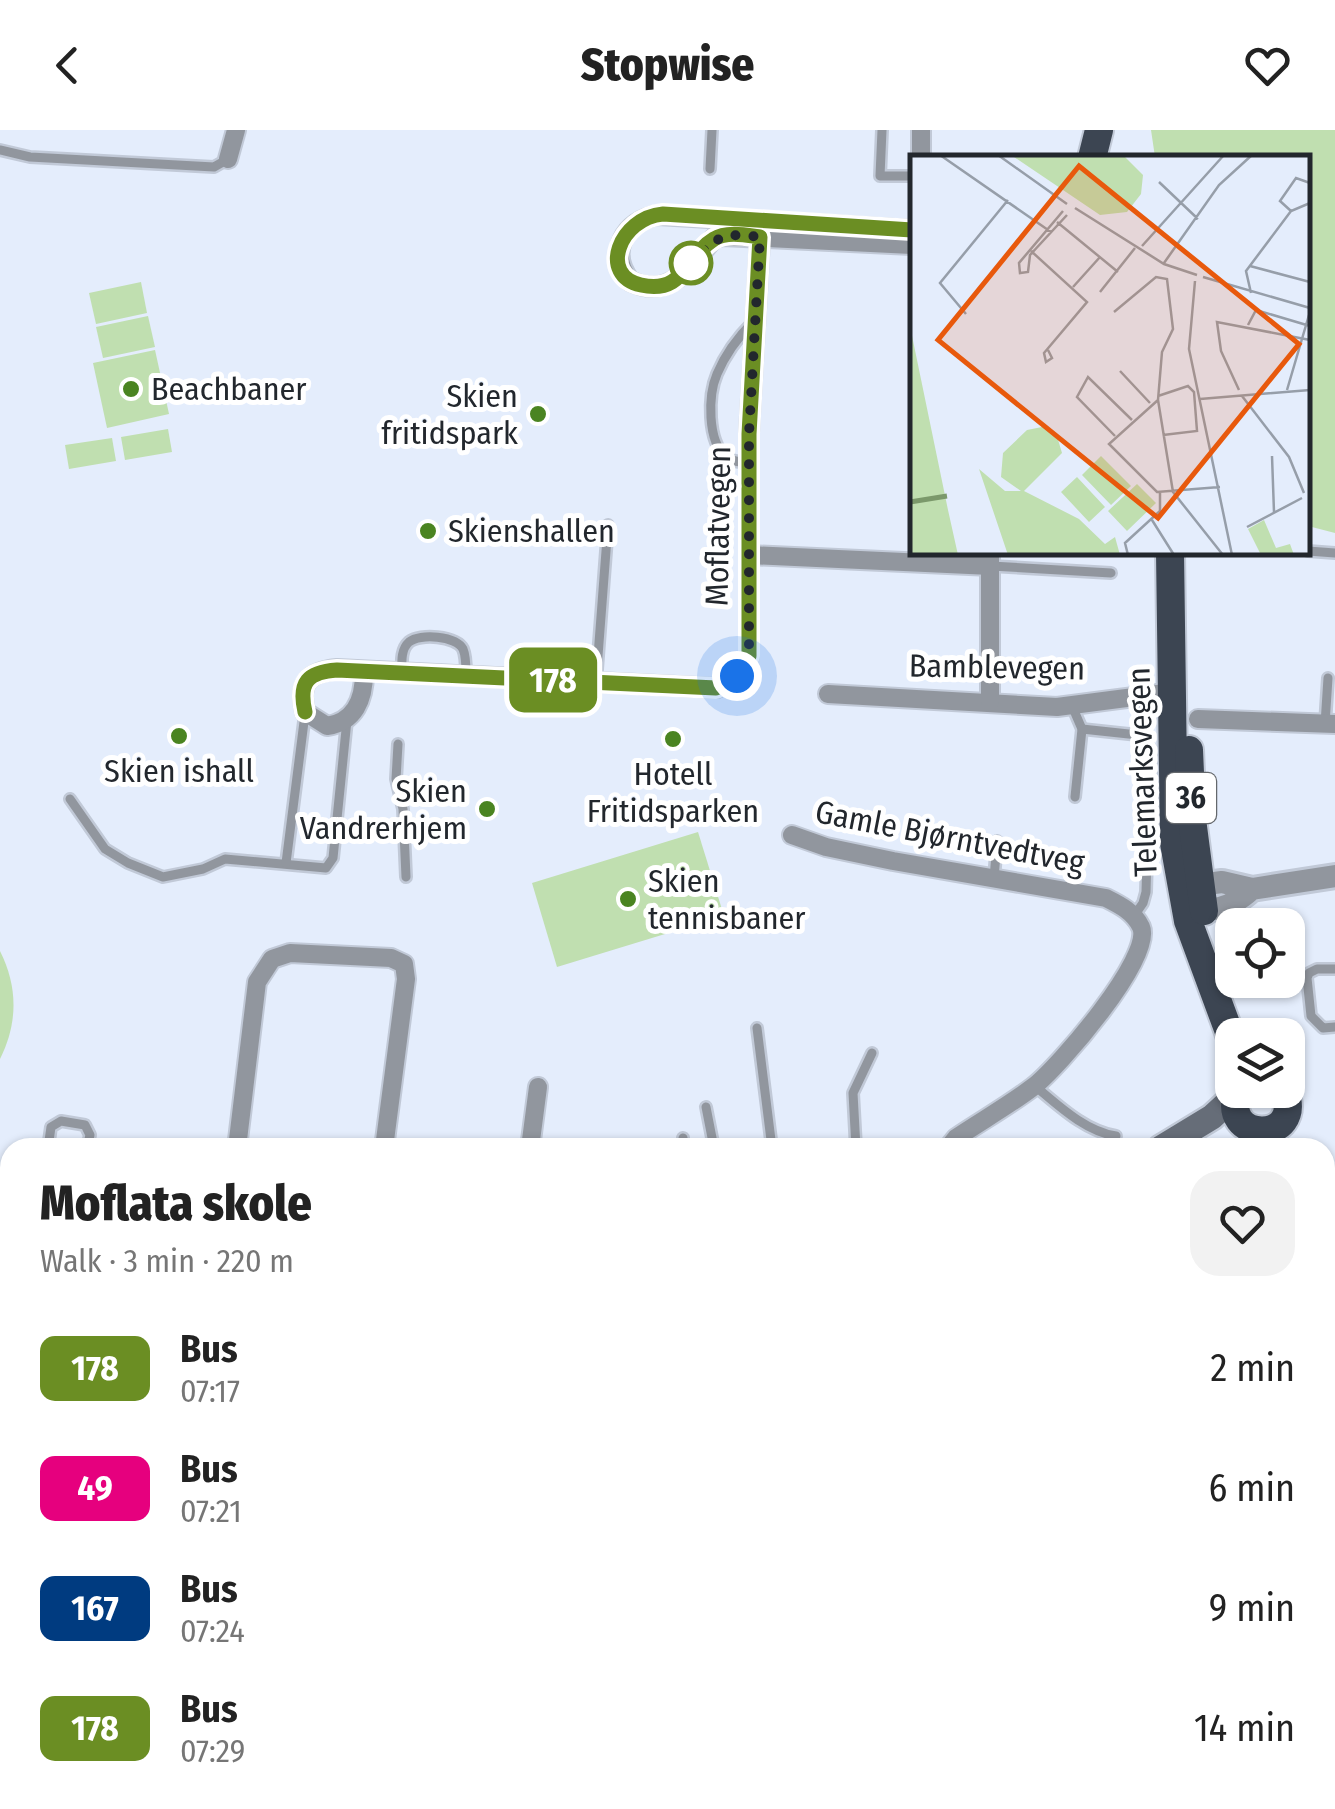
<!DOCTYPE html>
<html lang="en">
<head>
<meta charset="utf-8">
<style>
	body { margin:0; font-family:"Fira Sans Condensed",sans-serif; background:#f2f2f2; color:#222; height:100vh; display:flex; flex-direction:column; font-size:38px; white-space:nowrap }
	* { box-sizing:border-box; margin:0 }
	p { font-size:32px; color:#767676 }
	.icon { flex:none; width:55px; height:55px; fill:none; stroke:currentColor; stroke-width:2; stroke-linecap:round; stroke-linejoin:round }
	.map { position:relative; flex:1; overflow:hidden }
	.side { position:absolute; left:0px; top:1008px; width:1335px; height:672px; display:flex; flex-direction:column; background:#fff; border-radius:30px 30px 0 0; box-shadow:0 2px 8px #0004 }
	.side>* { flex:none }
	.badge { padding:0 20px; border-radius:15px; font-size:35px; line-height:65px }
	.tools { position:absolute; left:1215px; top:778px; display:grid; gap:20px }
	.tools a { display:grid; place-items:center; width:90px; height:90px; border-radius:20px; background:#fff; box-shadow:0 2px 8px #0004; font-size:50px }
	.you { position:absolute; width:50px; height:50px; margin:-25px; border:8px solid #fff; border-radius:50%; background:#1a73e8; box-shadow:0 0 0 15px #1a73e833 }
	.map>.badge { position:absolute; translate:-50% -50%; box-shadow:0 0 0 5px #fff }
	.round { display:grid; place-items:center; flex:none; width:105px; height:105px; border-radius:30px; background:#f2f2f2 }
	.summary { display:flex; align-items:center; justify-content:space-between; height:170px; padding:0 40px }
	h1 { font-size:48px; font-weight:800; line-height:75px }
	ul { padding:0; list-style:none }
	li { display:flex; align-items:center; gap:30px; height:120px; padding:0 40px }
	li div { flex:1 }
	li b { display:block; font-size:38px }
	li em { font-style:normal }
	li .badge { min-width:110px; font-weight:700; text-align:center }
	header { display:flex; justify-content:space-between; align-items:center; height:130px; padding:0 40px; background:#fff; font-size:45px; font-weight:800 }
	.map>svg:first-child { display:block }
	.green { fill:#c0dfb0 }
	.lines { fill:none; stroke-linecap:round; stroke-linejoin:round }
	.service-casing { stroke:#c1c9d7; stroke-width:14 }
	.minor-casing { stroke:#c1c9d7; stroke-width:22 }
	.tertiary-casing { stroke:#c1c9d7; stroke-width:28 }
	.secondary-casing { stroke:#c1c9d7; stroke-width:30 }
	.trunk-casing { stroke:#c1c9d7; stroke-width:32 }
	.service { stroke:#91969e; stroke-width:9 }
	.minor { stroke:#91969e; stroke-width:18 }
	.tertiary { stroke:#91969e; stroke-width:22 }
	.secondary { stroke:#666d78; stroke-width:25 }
	.trunk { stroke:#3c4552; stroke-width:28 }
	.line-casing { stroke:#fff; stroke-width:22 }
	.line { stroke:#6b8e23; stroke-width:15 }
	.walk { stroke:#22272d; stroke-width:10; stroke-dasharray:0 18 }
	.stop-dot { fill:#fff; stroke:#6b8e23; stroke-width:5 }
	.poi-dot { fill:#4a8421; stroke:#fff; stroke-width:4 }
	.labels { text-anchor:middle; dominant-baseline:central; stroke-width:10; stroke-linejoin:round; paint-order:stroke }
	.shield { fill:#fff; stroke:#64686c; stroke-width:2.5 }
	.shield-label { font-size:30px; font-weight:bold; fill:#22272d }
	.poi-label { font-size:32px; fill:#22272d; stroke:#fff; text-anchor:start }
	.street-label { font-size:32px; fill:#22272d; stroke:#fff }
	.inset-river { fill:none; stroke:#7b996b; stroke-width:5 }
	.inset-road { fill:none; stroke:#969ea9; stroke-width:2.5 }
	.view { fill:#e8590c; fill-opacity:0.15; stroke:#e8590c; stroke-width:5 }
	.inset-edge { fill:none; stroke:#22272d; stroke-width:5 }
</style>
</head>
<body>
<header><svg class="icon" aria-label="back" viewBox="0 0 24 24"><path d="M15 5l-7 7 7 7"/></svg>Stopwise<svg class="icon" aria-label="heart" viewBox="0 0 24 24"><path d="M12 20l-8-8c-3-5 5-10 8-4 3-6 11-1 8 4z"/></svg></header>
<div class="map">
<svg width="1335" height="1679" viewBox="0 0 1335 1679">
	<rect width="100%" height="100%" fill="#e4edfc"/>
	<g class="green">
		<polygon points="1151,0 1335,0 1335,403 1308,396 1308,28 1155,27"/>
		<polygon points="141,152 147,183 96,194 89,163"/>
		<polygon points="148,186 155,217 103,228 96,197"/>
		<polygon points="155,220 169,284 107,298 93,233"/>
		<polygon points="168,299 172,322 125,330 121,307"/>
		<polygon points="112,308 116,331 69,339 65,315"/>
		<polygon points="698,702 724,786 557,837 532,753"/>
		<path d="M0,821C18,857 18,893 0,929Z"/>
		<polygon points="0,1177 10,1178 10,1430 0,1429"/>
		<polygon points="0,1445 10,1447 10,1608 0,1607"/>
	</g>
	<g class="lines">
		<defs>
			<g id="service">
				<polyline points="882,0 880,46 912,46"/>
				<polyline points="0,20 30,27 214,37 228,29"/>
				<polyline points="710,39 712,0"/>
				<path d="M749,333C740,332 733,332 726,327C707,311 708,265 717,244C725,225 739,206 753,192"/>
				<polyline points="1308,421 1335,423"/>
				<polyline points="991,436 1111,443"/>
				<path d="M402,544C402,534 400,520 409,512C420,503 456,506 463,519C466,526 466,536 466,544"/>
				<polyline points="596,552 608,395"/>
				<polyline points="1072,576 1082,599 1075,667"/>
				<polyline points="1325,594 1328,548"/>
				<polyline points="1082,599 1138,605 1143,606 1150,618 1146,762 1143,773 1134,786"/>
				<polyline points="398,614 396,649 403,679 406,747"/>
				<polyline points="70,669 105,719 128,733 163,747 203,739 225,729 326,738 333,728 347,590"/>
				<polyline points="286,733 305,584"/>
				<polyline points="994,749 997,711"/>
				<polyline points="1335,839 1317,839 1309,843 1307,848 1311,886 1323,898 1335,897"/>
				<polyline points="757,898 772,1018"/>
				<path d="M1035,956C1059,976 1085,1001 1116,1006"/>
				<polyline points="706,977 714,1018"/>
				<polyline points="683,1008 684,1018"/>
				<polyline points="48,1018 51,997 61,991 85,995 90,1005 87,1018"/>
				<polyline points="856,1018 853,963 872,923"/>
				<polyline points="0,1148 10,1149"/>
				<polyline points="1325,1205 1335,1229"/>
				<polyline points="1325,1262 1335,1258"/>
				<polyline points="1163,1670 1167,1679"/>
				<polyline points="1213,1670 1217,1679"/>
				<polyline points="395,1679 399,1675"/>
				<polyline points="659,1679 662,1670"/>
				<polyline points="1018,1679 1022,1670"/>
				<polyline points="1056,1679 1057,1670"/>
			</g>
			<g id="minor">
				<polyline points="921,0 921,28"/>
				<polyline points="228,29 236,0"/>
				<path d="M912,100L658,85C623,91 608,123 630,151C671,171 690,135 714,108L723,106L912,115"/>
				<polyline points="749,425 991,436"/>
				<path d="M364,543C364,569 355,592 327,596L305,582C298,552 309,542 337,539L717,558L737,546L749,526V303L761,92"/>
				<polyline points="828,564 1057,577 1165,563"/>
				<polyline points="990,572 990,422"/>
				<polyline points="1198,589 1335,594"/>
				<path d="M792,705L826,717L893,731L1106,768C1120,775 1134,782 1141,797C1154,827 1058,938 1033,957C1008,976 981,991 956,1008L948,1018"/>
				<polyline points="237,1018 257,852 272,829 290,823 391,828 404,834 406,849 384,1018"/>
				<polyline points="530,1018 538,957"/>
				<polyline points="1325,1351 1335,1372"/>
				<polyline points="1325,1555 1335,1578"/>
				<polyline points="0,1659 10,1659"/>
				<polyline points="199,1670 208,1679"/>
				<polyline points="972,1670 980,1679"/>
				<polyline points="161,1679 166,1670"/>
			</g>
			<g id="tertiary">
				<path d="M1252,759C1228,780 1212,785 1183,771L1199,755L1222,752L1252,759L1335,746"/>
				<polyline points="852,1679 856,1670"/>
			</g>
			<g id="secondary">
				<polyline points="1161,1018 1212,987 1236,965"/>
				<polyline points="518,1679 525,1670"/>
			</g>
			<g id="trunk">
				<polyline points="1092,28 1099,0"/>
				<polyline points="1170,422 1174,713 1188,791 1232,910"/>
				<polyline points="1189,620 1192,689 1204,781"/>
				<path d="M1239,960C1216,1013 1307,1015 1284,960"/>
				<polyline points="1325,1098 1335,1120"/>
				<polyline points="1325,1126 1335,1149"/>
			</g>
		</defs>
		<use href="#service" class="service-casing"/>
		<use href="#minor" class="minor-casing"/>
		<use href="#tertiary" class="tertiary-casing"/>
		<use href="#secondary" class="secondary-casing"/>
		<use href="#trunk" class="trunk-casing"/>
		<use href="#service" class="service"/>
		<use href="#minor" class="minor"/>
		<use href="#tertiary" class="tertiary"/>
		<use href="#secondary" class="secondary"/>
		<use href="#trunk" class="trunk"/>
	</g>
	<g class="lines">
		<defs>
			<path id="line" d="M305,582C298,552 308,542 337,540L716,558L737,546L749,526V304L760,107C746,105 726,101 714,109C686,126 684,165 641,155C598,146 619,88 663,84L912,100"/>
		</defs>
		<use href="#line" class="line-casing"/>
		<use href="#line" class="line"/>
		<path class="walk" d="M691,133C717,107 721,102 760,107L749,304V526L737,546"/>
	</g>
	<circle class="stop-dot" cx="691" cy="133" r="20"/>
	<g class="poi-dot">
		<circle cx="131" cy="259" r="10"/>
		<circle cx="538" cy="284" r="10"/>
		<circle cx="428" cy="401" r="10"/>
		<circle cx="179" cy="606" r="10"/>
		<circle cx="673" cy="609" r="10"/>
		<circle cx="487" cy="679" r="10"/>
		<circle cx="628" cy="769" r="10"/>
	</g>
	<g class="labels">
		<rect class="shield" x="1166" y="643" width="50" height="50" rx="8"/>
		<g class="shield-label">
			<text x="1191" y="668">36</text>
		</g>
		<g class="poi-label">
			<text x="151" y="259">Beachbaner</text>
			<text x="518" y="266" text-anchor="end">Skien<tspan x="518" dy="37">fritidspark</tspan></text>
			<text x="448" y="401">Skienshallen</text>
			<text x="179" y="641" text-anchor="middle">Skien ishall</text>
			<text x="673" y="644" text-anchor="middle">Hotell<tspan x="673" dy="37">Fritidsparken</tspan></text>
			<text x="467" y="661" text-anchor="end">Skien<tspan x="467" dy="37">Vandrerhjem</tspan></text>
			<text x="648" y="751">Skien<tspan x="648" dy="37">tennisbaner</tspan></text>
		</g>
		<g class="street-label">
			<text transform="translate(718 396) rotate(-89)">Moflatvegen</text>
			<text transform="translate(997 537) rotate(1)">Bamblevegen</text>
			<text transform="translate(1142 642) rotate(-92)">Telemarksvegen</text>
			<text transform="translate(950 707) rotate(11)">Gamle Bjørntvedtveg</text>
		</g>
	</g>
	<g transform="translate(910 25)">
		<rect width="400" height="400" fill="#e4edfc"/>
		<path d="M101,0H213L233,20L231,39L217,57L190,60ZM0,171L38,355L48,400H0ZM132,272L146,278L152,298L114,336L169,364L195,389L205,382L210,400H98L69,314L95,336H111L91,322L93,298L117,275ZM191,301L221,331L201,350L172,320ZM167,322L195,352L179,367L151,337ZM227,329L246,348L217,376L198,356ZM354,365L366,393L380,389L384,400H351L338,374Z" fill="#c0dfb0"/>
		<path class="inset-river" d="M0,347L37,341"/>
		<path class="inset-road" d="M30,0L141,77M88,0L157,49M249,27L288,64M165,53L254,109L287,120M153,56L109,108L110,118L118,117L120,100L157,60M381,56L370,46L386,23L400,28M147,67L208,117M232,91L314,0M121,96L177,147L134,198L136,207L142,203L138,195M254,108L309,30L342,0M340,111L400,127M293,122L400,153M285,126L279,194L322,400M163,132L190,102M190,137L225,93M341,138L336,116L381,56L400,48M204,157L246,122L257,124L263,174L252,197L248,245L263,337L313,400M56,159L30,128L98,45M338,170L346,155L400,171M210,216L240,248M329,235L311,196L307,167L400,185M377,235L399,160M248,241L278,231L284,237L287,276L253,280M332,241L379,302L394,338M290,244L400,235M248,245L199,289L247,337L310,332M205,281L167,242L178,222L222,265M362,301L364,357M242,365L264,400M337,372L392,343M218,400L215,388L250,356V338"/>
		<path class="view" d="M169,11L389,189L248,363L28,185Z"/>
		<rect width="400" height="400" class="inset-edge"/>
	</g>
</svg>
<div class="tools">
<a><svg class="icon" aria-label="locate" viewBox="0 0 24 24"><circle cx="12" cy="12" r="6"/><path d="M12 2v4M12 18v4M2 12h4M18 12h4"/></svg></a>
<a><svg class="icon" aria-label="layers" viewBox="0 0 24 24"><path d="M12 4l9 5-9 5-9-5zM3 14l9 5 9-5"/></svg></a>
</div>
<div class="you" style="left:737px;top:546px"></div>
<b class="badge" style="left:553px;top:550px;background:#6b8e23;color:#fff">178</b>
<section class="side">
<div class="summary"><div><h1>Moflata skole</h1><p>Walk · 3 min · 220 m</p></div><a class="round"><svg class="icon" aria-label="heart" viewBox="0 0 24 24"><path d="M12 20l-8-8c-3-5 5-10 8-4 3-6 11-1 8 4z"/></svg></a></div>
<ul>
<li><span class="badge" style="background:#6b8e23;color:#fff">178</span><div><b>Bus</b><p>07:17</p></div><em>2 min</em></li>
<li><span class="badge" style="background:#e6007e;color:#fff">49</span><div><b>Bus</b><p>07:21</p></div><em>6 min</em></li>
<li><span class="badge" style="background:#003b80;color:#fff">167</span><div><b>Bus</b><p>07:24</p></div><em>9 min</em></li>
<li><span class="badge" style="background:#6b8e23;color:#fff">178</span><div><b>Bus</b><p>07:29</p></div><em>14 min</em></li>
</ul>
</section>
</div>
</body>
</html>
